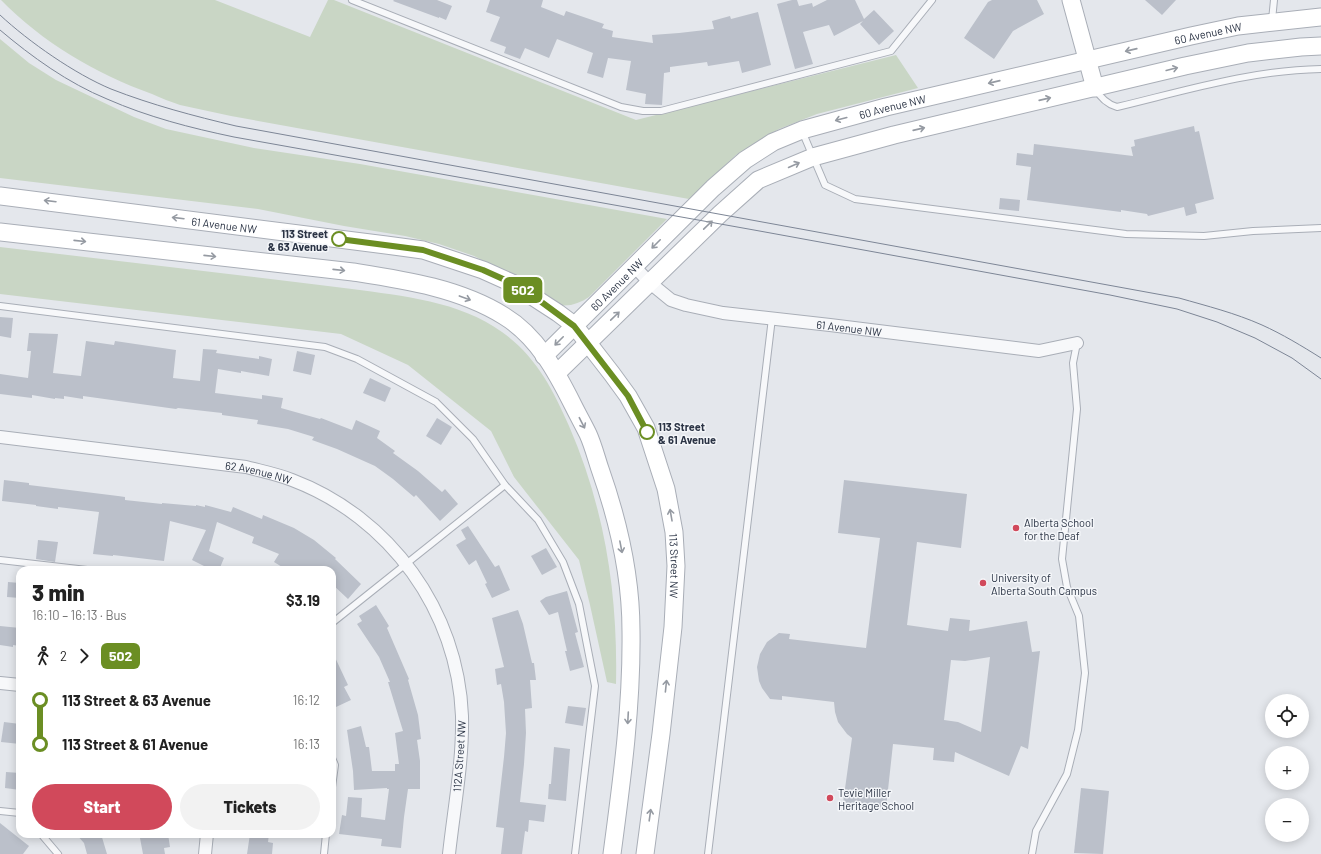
<!DOCTYPE html>
<html lang="en">
<head>
<meta charset="utf-8">
<style>
	body { margin:0; font-family:Barlow,sans-serif; background:#f2f2f2; color:#222; height:100vh; display:flex; flex-direction:column; font-size:15px; white-space:nowrap }
	* { box-sizing:border-box; margin:0 }
	p { font-size:13px; color:#767676 }
	.icon { flex:none; width:22px; height:22px; fill:none; stroke:currentColor; stroke-width:2; stroke-linecap:round; stroke-linejoin:round }
	.map { position:relative; flex:1; overflow:hidden }
	.side { position:absolute; left:16px; top:566px; width:320px; height:272px; display:flex; flex-direction:column; background:#fff; border-radius:12px; box-shadow:0 2px 10px #0003 }
	.side>* { flex:none }
	.badge { padding:0 8px; border-radius:6px; font-size:14px; line-height:26px }
	.fabs { position:absolute; left:1265px; top:694px; display:grid; gap:8px }
	.fabs a { display:grid; place-items:center; width:44px; height:44px; border-radius:50%; background:#fff; box-shadow:0 2px 10px #0003; font-size:20px }
	.map>.badge { position:absolute; translate:-50% -50%; box-shadow:0 0 0 2px #fff }
	.legs { display:flex; align-items:center; gap:6px; height:44px; padding:0 16px; font-size:13px }
	.legs p { margin-inline-start:auto }
	.headline { display:flex; align-items:center; justify-content:space-between; height:68px; padding:0 16px }
	h1 { font-size:22px; font-weight:800; line-height:30px }
	.button { display:flex; gap:8px; margin-top:auto; padding:8px 16px }
	.button a { flex:1; height:46px; border-radius:24px; background:#d1495b; color:#fff; font-size:16px; font-weight:800; line-height:46px; text-align:center }
	.button a+a { background:#f2f2f2; color:#222 }
	ul { padding:0 16px; list-style:none }
	li { display:flex; align-items:center; gap:14px; height:44px; font-size:15px }
	li i { display:grid; place-items:center; width:6px; height:100%; margin:0 5px; background:currentColor }
	li i::after { content:''; width:10px; height:10px; margin:-5px; border:3px solid; border-radius:50%; background:#fff }
	li p { margin-inline-start:auto }
	li:first-child i { background:linear-gradient(#0000 50%,currentColor 0) }
	li:last-child i { background:linear-gradient(currentColor 50%,#0000 0) }
	.map>svg:first-child { display:block }
	.green { fill:#c9d6c5 }
	.building { fill:#bbc0ca; fill-rule:evenodd }
	.lines { fill:none; stroke-linecap:round; stroke-linejoin:round }
	.lane-casing { stroke:#a9aeb7; stroke-width:8 }
	.street-casing { stroke:#a9aeb7; stroke-width:14 }
	.secondary-casing { stroke:#a9aeb7; stroke-width:19 }
	.lane { stroke:#f7f8fa; stroke-width:6 }
	.street { stroke:#f7f8fa; stroke-width:12 }
	.secondary { stroke:#fff; stroke-width:17 }
	.tram { stroke:#7d8696; stroke-width:1 }
	.oneway { stroke:#959aa2 }
	.line-1-casing { stroke:#fff; stroke-width:9 }
	.line-1 { stroke:#6b8e23; stroke-width:6 }
	.stop-1-dot { fill:#fff; stroke:#6b8e23; stroke-width:2 }
	.poi-dot { fill:#d1495b; stroke:#f4f6f9; stroke-width:1.5 }
	.labels { text-anchor:middle; dominant-baseline:central; stroke-width:3; stroke-linejoin:round; paint-order:stroke }
	.street-label { font-size:11px; fill:#2b3445; stroke:#f4f6f9 }
	.stop-label { font-size:11px; font-weight:bold; fill:#2b3445; stroke:#f4f6f9; text-anchor:end }
	.poi-label { font-size:11px; fill:#2b3445; stroke:#f4f6f9; text-anchor:start }
</style>
</head>
<body>
<div class="map">
<svg width="1321" height="854" viewBox="0 0 1321 854">
	<rect width="100%" height="100%" fill="#e4e7ec"/>
	<g class="green">
		<path d="M1,0H215L310,37L328,0H334L636,120L896,55L918,88L817,114L779,129L736,155L689,199L231,116C214,112 197,109 180,105C171,102 161,98 152,94C96,74 42,42 1,0Z"/>
		<path d="M0,39L29,63L56,80L134,117L166,129L254,148L360,164L667,219L589,297C580,303 570,307 558,305L511,275L474,256L439,244L405,236L344,226L258,209L0,178Z"/>
		<path d="M0,247C85,257 170,267 254,277C287,281 320,285 352,289C403,296 459,301 502,332C535,355 553,389 569,426C605,509 618,594 616,684L607,682L590,605L579,560L514,477L491,431L408,365L341,334L0,294Z"/>
	</g>
	<g class="building">
		<polygon points="394,0 437,0 452,6 446,20 439,17 439,18 393,1"/>
		<polygon points="490,0 543,0 541,7 564,16 566,11 604,24 602,28 613,31 612,37 653,43 652,35 679,33 714,29 712,21 730,16 731,19 758,12 771,65 742,73 739,61 708,66 707,62 670,67 670,72 664,73 662,105 645,104 646,94 626,90 631,61 608,58 603,78 587,73 593,53 557,39 549,58 525,48 520,59 504,53 506,47 490,41 500,17 486,12"/>
		<polygon points="792,0 797,0 799,6 812,3 813,7 827,0 855,0 864,19 874,10 894,31 879,45 860,24 863,21 834,36 829,25 803,32 813,64 795,69 777,4"/>
		<polygon points="992,0 1037,0 1044,14 1013,31 994,59 964,38 988,2"/>
		<polygon points="1145,0 1176,0 1162,15"/>
		<polygon points="1194,126 1195,132 1199,131 1214,199 1195,204 1197,213 1186,216 1184,207 1148,216 1147,214 1121,210 1121,212 1027,200 1031,167 1016,165 1017,153 1033,155 1034,144 1133,156 1131,147 1135,146 1134,140"/>
		<polygon points="1000,198 1020,200 1019,211 999,209"/>
		<polygon points="0,317 13,318 11,338 0,336"/>
		<polygon points="29,333 58,334 53,373 81,376 86,341 114,345 115,341 176,350 173,378 200,381 203,349 217,350 216,353 259,359 259,356 272,359 269,376 241,371 241,373 218,369 215,393 262,399 262,395 283,398 281,408 320,419 321,418 352,430 356,420 380,431 377,438 395,451 393,453 418,471 442,492 445,489 458,504 440,521 416,495 414,497 393,479 375,466 337,449 312,440 314,437 288,429 257,424 258,420 222,415 222,413 178,408 176,409 83,396 83,399 64,396 64,399 55,398 55,399 32,395 32,398 0,394 0,374 28,378 31,351 27,351"/>
		<polygon points="297,351 315,355 311,375 293,371"/>
		<polygon points="370,378 391,388 385,402 363,393"/>
		<polygon points="437,418 452,427 441,445 426,436"/>
		<polygon points="4,480 29,483 29,485 118,496 125,497 125,500 162,504 162,503 196,506 196,505 205,507 205,505 231,512 233,507 262,519 263,515 294,528 314,540 336,558 335,559 361,584 348,599 332,584 332,570 287,570 274,562 279,554 252,543 254,537 217,522 209,551 224,558 219,570 203,570 204,566 192,560 206,530 170,521 164,561 113,555 113,556 93,554 99,512 58,507 58,509 36,506 36,505 2,501"/>
		<path d="M844,480L967,494L961,548L917,542L907,625L948,631L950,618L970,620L969,631L1027,621L1032,652L1040,651L1028,749L1021,746L1009,776L955,752L954,762L933,760L934,748L893,744L886,808L843,803L852,738L847,734L838,722L835,712L834,702L782,696V700L770,699L762,688L759,681L757,667L760,654L767,642L779,633L790,634L789,639L866,648L880,538L838,533ZM990,657L981,732L958,722L944,720L951,660L965,661Z"/>
		<polygon points="468,526 495,567 499,565 510,590 492,598 485,584 487,583 476,560 469,565 456,545 466,539 461,530"/>
		<polygon points="38,540 58,542 55,562 36,559"/>
		<polygon points="546,548 557,567 542,575 531,556"/>
		<polygon points="8,582 20,583 20,598 7,597"/>
		<polygon points="567,591 578,632 575,633 584,667 570,671 565,651 567,651 558,612 549,615 540,601 546,597"/>
		<polygon points="376,605 389,626 387,628 409,679 408,680 418,715 421,739 417,740 420,761 420,789 408,789 404,817 401,848 381,846 382,839 339,834 342,815 346,816 348,797 362,798 361,817 385,820 389,789 387,789 387,788 354,790 353,771 347,730 361,726 366,747 369,747 372,771 395,771 395,764 399,764 395,733 403,731 388,682 390,682 379,657 357,624 362,621 359,616"/>
		<polygon points="518,610 523,624 532,663 534,663 536,680 530,680 532,708 525,709 526,733 524,764 520,802 546,805 544,822 529,820 528,832 525,831 522,854 501,854 504,828 496,827 504,757 506,733 504,702 501,684 497,685 495,669 504,667 492,618"/>
		<polygon points="0,626 20,628 20,646 13,645 13,647 0,645"/>
		<polygon points="332,651 348,685 344,687 351,700 336,707 332,698"/>
		<polygon points="568,706 586,708 583,726 565,723"/>
		<polygon points="4,722 20,724 20,744 1,742"/>
		<polygon points="554,747 570,749 566,801 548,799 549,784 551,784"/>
		<polygon points="6,772 20,773 20,790 5,788"/>
		<polygon points="1081,788 1109,791 1103,854 1074,853"/>
		<polygon points="0,823 29,846 23,854 0,854"/>
		<polygon points="76,834 101,834 107,854 87,854 84,843"/>
		<polygon points="163,834 168,834 170,847 164,848 165,854 143,854 140,838"/>
		<polygon points="250,834 269,834 268,842 273,843 272,854 247,854"/>
	</g>
	<g class="lines">
		<defs>
			<g id="lane">
				<polyline points="352,0 621,107 643,111 661,111 891,51 932,0"/>
				<polyline points="1272,20 1274,0"/>
				<path d="M1096,89C1101,99 1107,104 1117,107C1184,91 1252,70 1321,69"/>
				<polyline points="802,131 825,185 855,199 1126,234 1204,236 1253,231 1321,228"/>
				<polyline points="0,306 325,347 357,359 436,402 473,439 505,485 538,520 563,562 579,604 595,686 575,854"/>
				<polyline points="0,560 87,570"/>
				<polyline points="332,623 505,485"/>
				<polyline points="332,758 335,765 332,787"/>
				<polyline points="0,811 20,813"/>
				<polyline points="41,834 58,854"/>
				<polyline points="324,854 326,834"/>
				<polyline points="708,854 772,318"/>
				<polyline points="1032,854 1036,831 1067,774 1078,730 1085,673 1079,616 1067,587 1062,559 1077,409 1073,363 1077,343"/>
			</g>
			<g id="street">
				<path id="s1" d="M634,266L649,282L671,300L686,305L723,313L830,325L1039,351L1077,343"/>
				<path id="s2" d="M0,437L246,467C261,471 277,474 292,480C390,517 458,611 462,716C463,762 454,808 449,854"/>
				<polyline points="0,683 20,685"/>
				<polyline points="205,854 207,834"/>
			</g>
			<g id="secondary">
				<polyline points="1071,0 1095,88"/>
				<path id="s3" d="M0,196L386,245L423,250L483,270L512,283L558,313L574,325L612,374L628,396L646,428L666,489L674,532L676,566L673,627L661,734L645,854"/>
				<path d="M0,232L353,272C404,280 459,288 504,316C537,336 556,371 573,405C578,415 583,424 588,434C593,445 596,457 600,469C618,520 631,576 631,631C632,706 622,779 612,854"/>
				<path id="s4" d="M544,356L713,188L745,160L773,142L802,130L886,107L1191,36L1238,26L1321,17"/>
				<polyline points="557,373 720,214 758,180 813,157 894,135 1185,66 1248,53 1301,47 1321,46"/>
			</g>
		</defs>
		<use href="#lane" class="lane-casing"/>
		<use href="#street" class="street-casing"/>
		<use href="#secondary" class="secondary-casing"/>
		<use href="#lane" class="lane"/>
		<use href="#street" class="street"/>
		<use href="#secondary" class="secondary"/>
		<g class="tram">
			<path d="M0,15C29,42 75,74 111,89C152,105 194,116 236,126L1179,298C1207,306 1235,313 1262,325C1282,334 1302,346 1321,358"/>
			<path d="M0,30C32,57 68,83 107,99C148,117 191,128 234,137L754,230L1110,295L1177,309L1217,322L1255,338L1292,358L1321,379"/>
		</g>
	</g>
	<defs><path id="oneway-shaft" d="M-6 0H5M1.5-3L5.5 0L1.5 3" fill="none" stroke-width="1.6" stroke-linecap="round" stroke-linejoin="round"/></defs>
	<g class="oneway">
		<use href="#oneway-shaft" transform="translate(1131 50) rotate(167)"/>
		<use href="#oneway-shaft" transform="translate(1172 69) rotate(-14)"/>
		<use href="#oneway-shaft" transform="translate(994 82) rotate(167)"/>
		<use href="#oneway-shaft" transform="translate(1045 99) rotate(-13)"/>
		<use href="#oneway-shaft" transform="translate(841 119) rotate(165)"/>
		<use href="#oneway-shaft" transform="translate(919 129) rotate(-13)"/>
		<use href="#oneway-shaft" transform="translate(794 165) rotate(-24)"/>
		<use href="#oneway-shaft" transform="translate(50 201) rotate(-173)"/>
		<use href="#oneway-shaft" transform="translate(178 218) rotate(-173)"/>
		<use href="#oneway-shaft" transform="translate(708 225) rotate(-44)"/>
		<use href="#oneway-shaft" transform="translate(80 241) rotate(6)"/>
		<use href="#oneway-shaft" transform="translate(656 244) rotate(135)"/>
		<use href="#oneway-shaft" transform="translate(210 256) rotate(6)"/>
		<use href="#oneway-shaft" transform="translate(339 270) rotate(6)"/>
		<use href="#oneway-shaft" transform="translate(465 298) rotate(20)"/>
		<use href="#oneway-shaft" transform="translate(615 316) rotate(-44)"/>
		<use href="#oneway-shaft" transform="translate(559 341) rotate(135)"/>
		<use href="#oneway-shaft" transform="translate(582 423) rotate(63)"/>
		<use href="#oneway-shaft" transform="translate(671 515) rotate(-100)"/>
		<use href="#oneway-shaft" transform="translate(621 547) rotate(79)"/>
		<use href="#oneway-shaft" transform="translate(666 686) rotate(-84)"/>
		<use href="#oneway-shaft" transform="translate(628 718) rotate(93)"/>
		<use href="#oneway-shaft" transform="translate(650 815) rotate(-82)"/>
	</g>
	<g class="lines">
		<defs>
			<polyline id="line-1" points="339,239 423,250 483,270 512,283 536,298 574,326 628,396 647,432"/>
		</defs>
		<use href="#line-1" class="line-1-casing"/>
		<use href="#line-1" class="line-1"/>
	</g>
	<g class="stop-1-dot">
		<circle cx="339" cy="239" r="7"/>
		<circle cx="647" cy="432" r="7"/>
	</g>
	<g class="poi-dot">
		<circle cx="1016" cy="528" r="4"/>
		<circle cx="983" cy="583" r="4"/>
		<circle cx="830" cy="798" r="4"/>
	</g>
	<g class="labels">
		<g class="street-label">
			<text stroke="none"><textPath href="#s4" startOffset="763">60 Avenue NW</textPath></text>
			<text stroke="none"><textPath href="#s4" startOffset="439">60 Avenue NW</textPath></text>
			<text stroke="none"><textPath href="#s3" startOffset="226">61 Avenue NW</textPath></text>
			<text stroke="none"><textPath href="#s4" startOffset="102">60 Avenue NW</textPath></text>
			<text stroke="none"><textPath href="#s1" startOffset="231">61 Avenue NW</textPath></text>
			<text stroke="none"><textPath href="#s2" startOffset="261">62 Avenue NW</textPath></text>
			<text stroke="none"><textPath href="#s3" startOffset="864">113 Street NW</textPath></text>
			<text transform="translate(459 756) rotate(-86)">112A Street NW</text>
		</g>
		<g class="stop-label">
			<text x="328" y="233">113 Street<tspan x="328" dy="13">&amp; 63 Avenue</tspan></text>
			<text x="658" y="426" text-anchor="start">113 Street<tspan x="658" dy="13">&amp; 61 Avenue</tspan></text>
		</g>
		<g class="poi-label">
			<text x="1024" y="522">Alberta School<tspan x="1024" dy="13">for the Deaf</tspan></text>
			<text x="991" y="577">University of<tspan x="991" dy="13">Alberta South Campus</tspan></text>
			<text x="838" y="792">Tevie Miller<tspan x="838" dy="13">Heritage School</tspan></text>
		</g>
	</g>
</svg>
<div class="fabs">
<a><svg class="icon" aria-label="locate" viewBox="0 0 24 24"><circle cx="12" cy="12" r="6"/><path d="M12 2v4M12 18v4M2 12h4M18 12h4"/></svg></a>
<a>+</a>
<a>−</a>
</div>
<b class="badge" style="left:523px;top:290px;background:#6b8e23;color:#fff">502</b>
<section class="side">
<div class="headline"><div><h1>3 min</h1><p>16:10 – 16:13 · Bus</p></div><b>$3.19</b></div>
<div class="legs"><svg class="icon" aria-label="walk" viewBox="0 0 24 24"><circle cx="13" cy="4" r="2"/><path d="M13 8l-2 6 4 7M11 14l-3 7M7 12l3-4h3l4 4"/></svg>2<svg class="icon" aria-label="forward" viewBox="0 0 24 24"><path d="M9 5l7 7-7 7"/></svg><b class="badge" style="background:#6b8e23;color:#fff">502</b></div>
<ul>
<li><i style="color:#6b8e23"></i><b>113 Street &amp; 63 Avenue</b><p>16:12</p></li>
<li><i style="color:#6b8e23"></i><b>113 Street &amp; 61 Avenue</b><p>16:13</p></li>
</ul>
<div class="button"><a>Start</a><a>Tickets</a></div>
</section>
</div>
</body>
</html>
